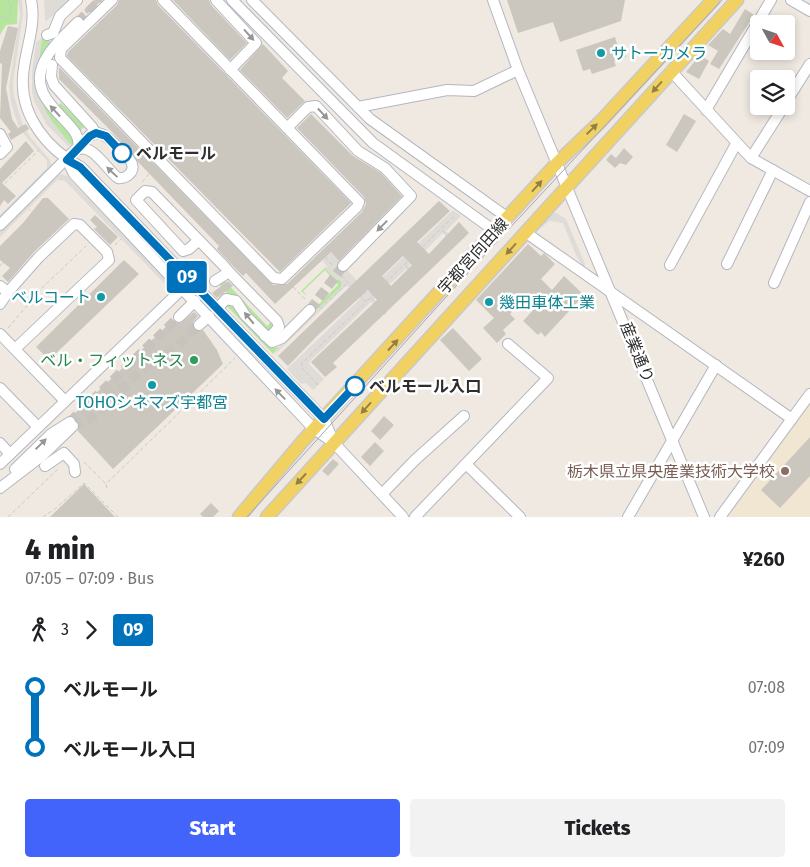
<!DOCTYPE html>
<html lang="en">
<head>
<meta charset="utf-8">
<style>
	body { margin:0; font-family:"Fira Sans","Noto Sans JP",sans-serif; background:#f2f2f2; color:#202124; height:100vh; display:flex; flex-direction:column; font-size:19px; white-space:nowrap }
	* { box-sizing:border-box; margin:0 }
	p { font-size:16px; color:#757577 }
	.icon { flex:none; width:28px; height:28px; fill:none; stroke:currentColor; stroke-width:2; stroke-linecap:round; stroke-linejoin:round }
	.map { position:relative; height:517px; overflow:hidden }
	.sheet { display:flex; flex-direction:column; background:#fff; flex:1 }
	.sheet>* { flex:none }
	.badge { padding:0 10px; border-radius:4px; font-size:18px; line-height:32px }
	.needle { width:32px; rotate:130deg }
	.fabs { position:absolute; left:750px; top:15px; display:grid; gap:10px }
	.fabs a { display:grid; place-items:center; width:45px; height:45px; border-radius:5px; background:#fff; box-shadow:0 2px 8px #0003; font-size:25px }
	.map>.badge { position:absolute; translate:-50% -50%; box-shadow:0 0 0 2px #fff }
	.legs { display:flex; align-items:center; gap:8px; height:55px; padding:0 25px; font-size:16px }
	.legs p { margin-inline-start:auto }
	.summary { display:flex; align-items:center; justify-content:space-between; height:85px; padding:0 25px }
	h1 { font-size:28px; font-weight:800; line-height:38px }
	.cta { display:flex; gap:10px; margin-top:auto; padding:10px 25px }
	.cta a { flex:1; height:58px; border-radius:5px; background:#4264fb; color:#fff; font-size:20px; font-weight:800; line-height:58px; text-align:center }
	.cta a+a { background:#f2f2f2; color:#202124 }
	ul { padding:0 25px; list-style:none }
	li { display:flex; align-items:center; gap:18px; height:60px; font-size:19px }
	li i { display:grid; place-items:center; width:8px; height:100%; margin:0 6px; background:currentColor }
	li i::after { content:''; width:12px; height:12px; margin:-6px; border:4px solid; border-radius:50%; background:#fff }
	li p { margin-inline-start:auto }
	li:first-child i { background:linear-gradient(#0000 50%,currentColor 0) }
	li:last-child i { background:linear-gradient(currentColor 50%,#0000 0) }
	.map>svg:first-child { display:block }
	.education { fill:#f0e6d1 }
	.green { fill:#b6e59e }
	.plaza { fill:#dfdcd8 }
	.building { fill:#cbc7bf; fill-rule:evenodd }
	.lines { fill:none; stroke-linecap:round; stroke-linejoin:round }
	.minor-tunnel { stroke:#c8c4bd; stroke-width:10; stroke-dasharray:10 5; stroke-linecap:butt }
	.minor-casing { stroke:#b4b7c1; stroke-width:12 }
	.major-casing { stroke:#c9c9c9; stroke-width:15 }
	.path { stroke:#c9c9c9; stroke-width:1; stroke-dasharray:4 2.5; stroke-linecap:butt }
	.minor { stroke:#fff; stroke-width:10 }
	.major { stroke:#f2d163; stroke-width:12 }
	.tram { stroke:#a3a6b8; stroke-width:1 }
	.oneway { fill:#969696 }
	.oneway2 { fill:#908048 }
	.line-1-casing { stroke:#fff; stroke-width:11 }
	.line-1 { stroke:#0072bc; stroke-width:8 }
	.culture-dot { fill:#0f9aa8; stroke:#fff; stroke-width:2 }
	.stop-1-dot { fill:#fff; stroke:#0072bc; stroke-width:2.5 }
	.leisure-dot { fill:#2e9e5b; stroke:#fff; stroke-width:2 }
	.education-dot { fill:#8d6e63; stroke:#fff; stroke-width:2 }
	.labels { text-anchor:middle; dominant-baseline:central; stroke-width:5; stroke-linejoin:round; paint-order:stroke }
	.culture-label { font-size:16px; fill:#0d838f; stroke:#fff; text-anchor:start }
	.stop-label { font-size:16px; font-weight:bold; fill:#2e2e2e; stroke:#fff; text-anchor:start }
	.street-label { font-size:16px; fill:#2e2e2e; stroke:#fff }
	.leisure-label { font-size:16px; fill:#27864d; stroke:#fff; text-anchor:end }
	.education-label { font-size:16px; fill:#785e54; stroke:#fff; text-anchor:end }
</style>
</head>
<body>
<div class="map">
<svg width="810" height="517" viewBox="0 0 810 517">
	<rect width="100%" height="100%" fill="#efe9e1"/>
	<polygon class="education" points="810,403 810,517 727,517 795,424"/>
	<g class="green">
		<polygon points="0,0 18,0 17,24 6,25 0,35"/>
		<path d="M42,38H48L51,44L38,83L74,135V142L71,145C35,104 33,91 42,38Z"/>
		<polygon points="61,103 83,125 84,127 80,131 58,106"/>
		<polygon points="327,266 326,269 337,280 339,279 342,282 341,287 318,309 312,303 317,306 338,285 325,270 303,291 307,296 301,291"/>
		<polygon points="224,280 267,326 272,321 275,325 270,332 266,333 237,298 228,294 220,285"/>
		<polygon points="232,303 242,318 268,346 272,348 279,347 273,354 225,304"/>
	</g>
	<g class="plaza">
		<polygon points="18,0 22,0 23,14 13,83 14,96 23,125 31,138 50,160 52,167 0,220 0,215 47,168 47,161 26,137 18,125 11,103 9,86 20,15"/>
		<polygon points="44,0 69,0 47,21 45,20"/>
		<polygon points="42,38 36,83 40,99 48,116 71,145 68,146 47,125 34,101 32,91 32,72 36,42"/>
		<polygon points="60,174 67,176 173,286 174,290 169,296 169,288 65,181 57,180 0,237 0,231"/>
		<polygon points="453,210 461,216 446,231 457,243 455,246 443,233 409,266 421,278 418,281 406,269 374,299 387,312 384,315 371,302 310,361 309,364 324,379 313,390 306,383 301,384 287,369 360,299 348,286 344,288 274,355 279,347 341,287 342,281 339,279 337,280 326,269 328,267 322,260 331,252 367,292"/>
		<polygon points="551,213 557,213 566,219 585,264 584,268 576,255 563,223 549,221 534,234 534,230"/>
		<polygon points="526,239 529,240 342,445 341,443"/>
	</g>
	<g class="building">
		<polygon points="94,0 102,0 87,14 84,10"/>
		<polygon points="119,0 156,0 158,5 351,203 280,272 67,56 68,52 117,5"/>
		<polygon points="173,0 209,0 211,5 247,43 230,60"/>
		<polygon points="507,0 625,0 621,21 560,42 553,22 518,33"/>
		<polygon points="745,9 754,15 719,69 710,64 718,51 708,45 723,29 730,34"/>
		<polygon points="8,26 18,28 6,88 12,119 18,128 26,124 29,129 11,140 8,134 11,132 0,118 2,64 0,63 0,51"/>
		<polygon points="615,37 618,47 622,45 626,57 614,61 616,66 592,74 590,69 583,71 576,50"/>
		<polygon points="263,44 288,71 282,78 305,101 287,118 240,70"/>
		<polygon points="700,55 709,61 699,79 686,72"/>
		<polygon points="59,67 273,285 287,284 362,212 366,204 364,197 297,128 311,114 353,156 381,173 402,196 339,261 331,252 275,304 246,273 243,276 234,267 217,249 219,246 138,162 128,148 59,79"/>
		<polygon points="684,114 696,121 677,152 666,145"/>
		<polygon points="26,141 34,151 2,183 16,196 8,204 4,200 0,206 0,169"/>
		<polygon points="624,148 633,157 626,165 620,163 615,168 606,160 611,154 616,158"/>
		<polygon points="43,198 48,198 69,219 34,252 8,282 2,276 10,268 0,260 0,246 23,223"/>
		<path d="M439,201L450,211L417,242L429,254L459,222L469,233L333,363L337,367L325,377L311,362L377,300L368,290L317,336L288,366L278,356ZM403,256L412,265L391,286L382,276Z"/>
		<polygon points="95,215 118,237 110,245 94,229 97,227 90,220"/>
		<polygon points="528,244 541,256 544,253 555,264 541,279 552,290 564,276 584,295 545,337 541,332 538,335 523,321 538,305 527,295 510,314 515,319 503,330 506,334 497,343 483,328 494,318 476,300"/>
		<polygon points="124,260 139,274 49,360 36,347"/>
		<polygon points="228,281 233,286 217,298 212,293"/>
		<polygon points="194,312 198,316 193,322 194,329 197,332 203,330 217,350 223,364 113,469 78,431 79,424 72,416 173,320 177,323 181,323"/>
		<polygon points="453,328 482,359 469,371 440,340"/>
		<polygon points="384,416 394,425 380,440 371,431"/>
		<polygon points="810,437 810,476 780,508 761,490"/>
		<polygon points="375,442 384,451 370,466 361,457"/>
		<polygon points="333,459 339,464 328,476 322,471"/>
		<polygon points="84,484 115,517 50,517"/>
		<polygon points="211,503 219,511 213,517 203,517 200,514"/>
	</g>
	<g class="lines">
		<g class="minor-tunnel">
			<polyline points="78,22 101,0"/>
			<polyline points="310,310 343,266"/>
			<polyline points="70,422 179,317"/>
			<polyline points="73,426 91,418 160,353 175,348 199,325"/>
		</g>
		<defs>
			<g id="minor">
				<path d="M31,0C37,26 24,52 23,77C20,116 48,150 81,167L324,419L334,443"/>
				<polyline points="112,0 61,49 60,58 274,278 282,279 357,207 359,202 163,0"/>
				<polyline points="216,0 256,43 230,70"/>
				<polyline points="232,0 373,143 496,232"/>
				<polyline points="252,0 370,119 508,218"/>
				<polyline points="493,0 518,70 704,517"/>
				<polyline points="791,0 810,11"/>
				<polyline points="47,35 53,33 60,16 77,0"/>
				<polyline points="671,71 751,158 810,191"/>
				<polyline points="786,102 810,64"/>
				<polyline points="358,107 447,90 474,91 518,70"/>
				<polyline points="706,110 771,0"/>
				<polyline points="287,128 308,107 316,106 358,151 385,168 411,196 343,266"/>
				<polyline points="0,134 7,147 0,154"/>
				<path d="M77,149C89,123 21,105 45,60C53,45 66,34 78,22"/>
				<path d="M77,150C92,142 106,169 118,178C125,179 135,173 132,164C131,159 107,135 101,134C97,132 94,134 90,136"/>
				<polyline points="751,158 784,106"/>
				<polyline points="67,160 74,174 314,429 334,443 403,517"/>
				<polyline points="0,225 94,131 92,127 54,85 51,77 52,65"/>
				<polyline points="525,232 792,419"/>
				<polyline points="199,240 189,249 183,251 136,200 145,191 152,192 225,267 229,272"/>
				<polyline points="727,264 773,170"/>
				<polyline points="670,265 736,144"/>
				<polyline points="215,281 229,272 277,321 279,327 271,336 265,336"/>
				<polyline points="774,283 810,202"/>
				<polyline points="0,286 8,292 0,304"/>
				<polyline points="8,292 39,257 74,224 80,225 107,252 109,260 15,349"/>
				<polyline points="217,309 226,299 236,301 245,315 272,342 282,338 310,310"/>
				<polyline points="179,317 195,301"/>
				<polyline points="199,325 209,316"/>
				<polyline points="0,334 65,401"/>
				<polyline points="0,388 38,427"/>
				<polyline points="0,443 10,454"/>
				<polyline points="0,464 183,288"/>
				<polyline points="466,464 520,517"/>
				<polyline points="45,466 64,453 74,464 75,472"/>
				<polyline points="15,469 51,434 70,422"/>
				<polyline points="0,488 43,455 73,426"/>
				<polyline points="382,494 415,460 464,416"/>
				<polyline points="415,517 548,378 508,344"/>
				<polyline points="628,517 716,365"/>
				<polyline points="720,517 810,394"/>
			</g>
			<g id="major">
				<polyline points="239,517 302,442 557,163 601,121 713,0"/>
				<polyline points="267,517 737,0"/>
			</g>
		</defs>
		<use href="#minor" class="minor-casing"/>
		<use href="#major" class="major-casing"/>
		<g class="path">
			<polyline points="0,17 9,19 11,7 8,0"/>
			<polyline points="75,93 107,126"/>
			<polyline points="142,182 151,172 142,163"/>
			<polyline points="0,188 39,150"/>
			<polyline points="442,230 456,245"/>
			<polyline points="115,245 121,239"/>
			<polyline points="325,257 333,266"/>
			<polyline points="405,265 420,280"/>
			<polyline points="0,266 42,222 29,209"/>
			<polyline points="293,287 305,299"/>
			<polyline points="371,298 386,314"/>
			<polyline points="367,301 455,215"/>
			<polyline points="320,309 348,282"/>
			<polyline points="8,328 41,289 86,246"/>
			<polyline points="318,385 301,367 302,363 366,302 342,276"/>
			<polyline points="84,462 106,484"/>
			<polyline points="107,488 106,484 235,358"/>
			<polyline points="8,517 58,469"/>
			<polyline points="43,517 56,508 84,483 118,517"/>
		</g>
		<use href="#minor" class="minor"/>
		<use href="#major" class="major"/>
		<polyline class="tram" points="247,517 466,275 722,0"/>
	</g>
	<defs><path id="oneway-solid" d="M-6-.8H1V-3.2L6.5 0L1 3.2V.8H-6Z" transform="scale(1.25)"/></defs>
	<g class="oneway">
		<use href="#oneway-solid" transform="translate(249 35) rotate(48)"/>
		<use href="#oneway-solid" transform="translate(55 111) rotate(-133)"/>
		<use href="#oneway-solid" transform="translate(323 114) rotate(47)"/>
		<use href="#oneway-solid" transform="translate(112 172) rotate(-137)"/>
		<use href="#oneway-solid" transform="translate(382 226) rotate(134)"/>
		<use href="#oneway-solid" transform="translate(249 318) rotate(-130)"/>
		<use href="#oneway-solid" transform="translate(280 394) rotate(-134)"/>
		<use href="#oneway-solid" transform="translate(41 444) rotate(-44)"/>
	</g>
	<g class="oneway2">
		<use href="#oneway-solid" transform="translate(657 87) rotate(132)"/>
		<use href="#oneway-solid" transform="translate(592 129) rotate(-44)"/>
		<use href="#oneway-solid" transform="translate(537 186) rotate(-48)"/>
		<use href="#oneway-solid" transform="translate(511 249) rotate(132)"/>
		<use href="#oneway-solid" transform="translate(393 345) rotate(-47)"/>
		<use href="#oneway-solid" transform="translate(366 408) rotate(132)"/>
		<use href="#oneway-solid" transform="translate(301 479) rotate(133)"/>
	</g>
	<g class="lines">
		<defs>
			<polyline id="line-1" points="122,153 106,136 96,133 90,136 67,160 80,167 324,419 355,386"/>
		</defs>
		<use href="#line-1" class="line-1-casing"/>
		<use href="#line-1" class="line-1"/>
	</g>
	<g class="culture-dot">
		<circle cx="601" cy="53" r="5"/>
		<circle cx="101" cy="297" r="5"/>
		<circle cx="489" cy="302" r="5"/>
		<circle cx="152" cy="385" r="5"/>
	</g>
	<g class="stop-1-dot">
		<circle cx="122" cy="153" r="9"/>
		<circle cx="355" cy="386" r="9"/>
	</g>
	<circle class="leisure-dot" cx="194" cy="360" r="5"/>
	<circle class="education-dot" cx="785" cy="471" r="5"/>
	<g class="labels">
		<g class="culture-label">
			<text x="611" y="53">サトーカメラ</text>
			<text x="91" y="297" text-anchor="end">ベルコート</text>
			<text x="499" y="302">幾田車体工業</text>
			<text x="152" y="402" text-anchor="middle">TOHOシネマズ宇都宮</text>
		</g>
		<g class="stop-label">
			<text x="136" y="153">ベルモール</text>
			<text x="369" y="386">ベルモール入口</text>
		</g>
		<g class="street-label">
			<text transform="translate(473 256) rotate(-48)">宇都宮向田線</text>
			<text transform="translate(637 352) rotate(68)">産業通り</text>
		</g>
		<g class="leisure-label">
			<text x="184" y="360">ベル・フィットネス</text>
		</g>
		<g class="education-label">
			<text x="775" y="471">栃木県立県央産業技術大学校</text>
		</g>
	</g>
</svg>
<div class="fabs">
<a><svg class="needle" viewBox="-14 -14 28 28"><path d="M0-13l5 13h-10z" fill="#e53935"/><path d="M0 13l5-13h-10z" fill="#757577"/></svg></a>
<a><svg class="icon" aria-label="layers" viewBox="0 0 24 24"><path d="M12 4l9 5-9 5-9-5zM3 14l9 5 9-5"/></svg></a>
</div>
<b class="badge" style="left:187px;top:277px;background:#0072bc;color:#fff">09</b>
</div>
<section class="sheet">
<div class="summary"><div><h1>4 min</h1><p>07:05 – 07:09 · Bus</p></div><b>¥260</b></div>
<div class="legs"><svg class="icon" aria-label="walk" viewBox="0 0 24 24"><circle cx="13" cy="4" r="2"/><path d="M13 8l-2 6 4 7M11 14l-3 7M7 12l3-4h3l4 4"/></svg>3<svg class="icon" aria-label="forward" viewBox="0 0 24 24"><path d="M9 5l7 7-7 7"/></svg><b class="badge" style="background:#0072bc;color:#fff">09</b></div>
<ul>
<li><i style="color:#0072bc"></i><b>ベルモール</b><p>07:08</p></li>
<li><i style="color:#0072bc"></i><b>ベルモール入口</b><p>07:09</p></li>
</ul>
<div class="cta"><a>Start</a><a>Tickets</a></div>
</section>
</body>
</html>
